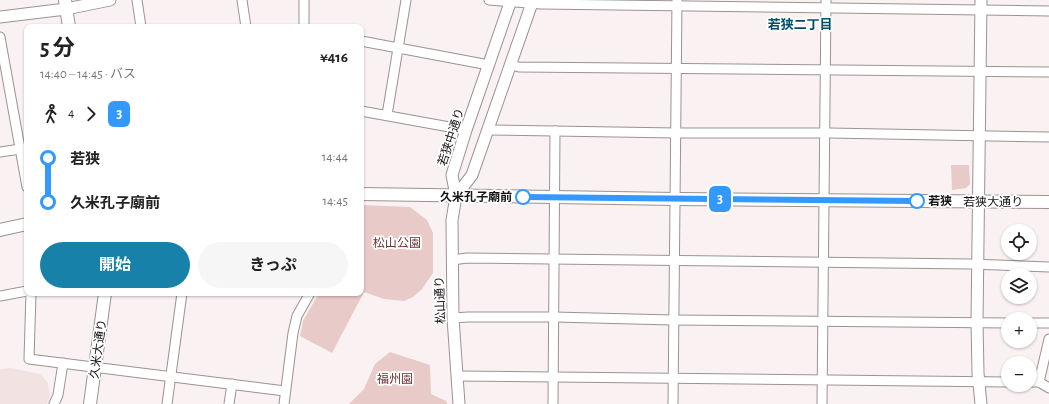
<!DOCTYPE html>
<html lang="ja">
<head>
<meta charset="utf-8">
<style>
	body { margin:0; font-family:"Alegreya Sans","Noto Sans JP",sans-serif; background:#f6f6f6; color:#222; height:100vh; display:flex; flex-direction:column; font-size:15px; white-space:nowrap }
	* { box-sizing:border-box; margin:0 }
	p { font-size:13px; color:#767676 }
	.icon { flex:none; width:22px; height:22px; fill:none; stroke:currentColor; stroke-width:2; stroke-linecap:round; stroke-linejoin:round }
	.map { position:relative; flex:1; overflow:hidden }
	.drawer { position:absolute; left:24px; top:24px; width:340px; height:272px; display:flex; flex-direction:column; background:#fff; border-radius:8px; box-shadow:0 1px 3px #0004 }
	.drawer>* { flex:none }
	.badge { padding:0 8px; border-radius:6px; font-size:14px; line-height:26px }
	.tools { position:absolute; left:1001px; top:224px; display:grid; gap:8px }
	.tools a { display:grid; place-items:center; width:36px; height:36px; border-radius:50%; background:#fff; box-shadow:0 1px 3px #0004; font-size:20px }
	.map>.badge { position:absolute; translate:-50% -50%; box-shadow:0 0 0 2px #fff }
	.legs { display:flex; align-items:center; gap:6px; height:44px; padding:0 16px; font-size:13px }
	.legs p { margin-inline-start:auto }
	.overview { display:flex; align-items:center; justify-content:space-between; height:68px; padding:0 16px }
	h1 { font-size:22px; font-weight:700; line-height:30px }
	.cta { display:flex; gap:8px; margin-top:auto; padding:8px 16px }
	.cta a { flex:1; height:46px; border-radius:24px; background:#1881aa; color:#fff; font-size:16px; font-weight:700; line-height:46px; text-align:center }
	.cta a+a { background:#f6f6f6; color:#222 }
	ul { padding:0 16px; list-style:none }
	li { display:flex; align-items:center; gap:14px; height:44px; font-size:15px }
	li i { display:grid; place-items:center; width:6px; height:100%; margin:0 5px; background:currentColor }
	li i::after { content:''; width:10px; height:10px; margin:-5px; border:3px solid; border-radius:50%; background:#fff }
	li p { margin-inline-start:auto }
	li:first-child i { background:linear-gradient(#0000 50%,currentColor 0) }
	li:last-child i { background:linear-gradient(currentColor 50%,#0000 0) }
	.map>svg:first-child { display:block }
	.built { fill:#f2e2e1 }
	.green { fill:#e8cac8 }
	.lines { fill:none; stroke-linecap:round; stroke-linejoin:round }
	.minor-casing { stroke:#9a9392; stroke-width:11 }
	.tertiary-casing { stroke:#9a9392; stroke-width:13 }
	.secondary-casing { stroke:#9a9392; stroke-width:14 }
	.minor { stroke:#fff; stroke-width:9 }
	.tertiary { stroke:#fff; stroke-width:11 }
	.secondary { stroke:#fff; stroke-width:12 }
	.line-1-casing { stroke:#fff; stroke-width:9 }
	.line-1 { stroke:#39f; stroke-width:6 }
	.stop-1-dot { fill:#fff; stroke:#39f; stroke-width:2 }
	.labels { text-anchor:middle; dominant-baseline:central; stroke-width:3.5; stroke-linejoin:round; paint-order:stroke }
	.street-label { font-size:12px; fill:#171414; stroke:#fff }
	.stop-label { font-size:12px; font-weight:bold; fill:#171414; stroke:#fff; text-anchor:end }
	.park-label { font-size:12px; fill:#693434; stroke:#fff }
	.neighbourhood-label { font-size:13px; font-weight:bold; fill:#014e6a; stroke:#fff }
</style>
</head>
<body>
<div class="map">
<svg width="1049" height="404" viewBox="0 0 1049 404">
	<rect width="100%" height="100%" fill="#faf2f2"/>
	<polygon class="built" points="11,368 40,374 48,383 50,396 47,404 0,404 0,369"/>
	<g class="green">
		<polygon points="951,165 969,165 970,184 966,188 952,190"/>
		<polygon points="361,205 410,207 427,220 433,233 433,273 422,289 413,297 404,301 384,299 364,292 332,353 300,336 303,321 319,293 361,293"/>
		<polygon points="390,352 430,365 431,394 446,401 447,404 349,404 364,389 375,364"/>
	</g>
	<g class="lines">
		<defs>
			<g id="minor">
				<polyline points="137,0 141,27"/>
				<polyline points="242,0 246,27"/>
				<polyline points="304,0 304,27"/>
				<polyline points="489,0 541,4 1049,11"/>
				<polyline points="0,37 27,187"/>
				<polyline points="361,41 489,65"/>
				<polyline points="511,65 519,67 1049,72"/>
				<polyline points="361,111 466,130"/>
				<polyline points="387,115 406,0"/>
				<polyline points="487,130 676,133 830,133 1049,137"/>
				<polyline points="0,152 27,148"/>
				<polyline points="452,260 467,258 970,264 1049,267"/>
				<polyline points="31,293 29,359 285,391"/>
				<polyline points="0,296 27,291"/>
				<polyline points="453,318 468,317 554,317 673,320 1008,323"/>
				<polyline points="1030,323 1049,323"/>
				<polyline points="457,376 1008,382"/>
				<polyline points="1030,382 1039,382 1049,388"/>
				<polyline points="1039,382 1049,339"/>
				<polyline points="54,404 58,395 63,363"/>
				<polyline points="167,404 182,293"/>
				<polyline points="229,404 232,384"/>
				<polyline points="284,404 293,333 297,316 310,293"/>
				<polyline points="553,404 555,131"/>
				<polyline points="673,404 677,0"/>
				<polyline points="822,404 826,0"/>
			</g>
			<g id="tertiary">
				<polyline points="0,17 66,9 110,0"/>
				<polyline points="456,196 472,175 533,0"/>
				<polyline points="459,404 453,318 452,220 456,196 452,175 466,130 511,0"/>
				<polyline points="981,404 978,373 977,322 981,0"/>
			</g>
			<g id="secondary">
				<polyline points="65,0 69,27"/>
				<polyline points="361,194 675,199 1049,202"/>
				<polyline points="0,230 27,224"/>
				<polyline points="90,404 105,293"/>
			</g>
		</defs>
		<use href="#minor" class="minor-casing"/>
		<use href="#tertiary" class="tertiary-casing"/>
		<use href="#secondary" class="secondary-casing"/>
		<use href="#minor" class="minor"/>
		<use href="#tertiary" class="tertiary"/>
		<use href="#secondary" class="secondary"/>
	</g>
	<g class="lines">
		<defs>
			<polyline id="line-1" points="523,197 917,201"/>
		</defs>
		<use href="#line-1" class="line-1-casing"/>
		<use href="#line-1" class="line-1"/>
	</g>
	<g class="stop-1-dot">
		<circle cx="523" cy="197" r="7"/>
		<circle cx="917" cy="201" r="7"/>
	</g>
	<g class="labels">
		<g class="street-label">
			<text transform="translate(451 137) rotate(-72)">若狭中通り</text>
			<text x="993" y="202">若狭大通り</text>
			<text transform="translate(440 300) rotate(-92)">松山通り</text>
			<text transform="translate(98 349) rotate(-82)">久米大通り</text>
		</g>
		<g class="stop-label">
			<text x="512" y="197">久米孔子廟前</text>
			<text x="928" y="201" text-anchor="start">若狭</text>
		</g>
		<g class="park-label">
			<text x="397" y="243">松山公園</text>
			<text x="395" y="379">福州園</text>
		</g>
		<g class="neighbourhood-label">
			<text x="800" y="25">若狭二丁目</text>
		</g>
	</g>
</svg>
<div class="tools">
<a><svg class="icon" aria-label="locate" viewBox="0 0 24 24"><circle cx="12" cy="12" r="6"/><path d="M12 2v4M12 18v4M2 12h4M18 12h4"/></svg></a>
<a><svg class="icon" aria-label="layers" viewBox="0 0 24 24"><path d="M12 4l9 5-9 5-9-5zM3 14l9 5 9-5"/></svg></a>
<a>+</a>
<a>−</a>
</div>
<b class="badge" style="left:720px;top:199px;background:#39f;color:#fff">3</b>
<section class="drawer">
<div class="overview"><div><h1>5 分</h1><p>14:40 – 14:45 · バス</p></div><b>¥416</b></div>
<div class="legs"><svg class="icon" aria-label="walk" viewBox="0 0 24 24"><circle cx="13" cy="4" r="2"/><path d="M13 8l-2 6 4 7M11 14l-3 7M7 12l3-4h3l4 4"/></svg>4<svg class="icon" aria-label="forward" viewBox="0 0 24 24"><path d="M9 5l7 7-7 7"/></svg><b class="badge" style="background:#39f;color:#fff">3</b></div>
<ul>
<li><i style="color:#39f"></i><b>若狭</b><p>14:44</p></li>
<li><i style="color:#39f"></i><b>久米孔子廟前</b><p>14:45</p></li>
</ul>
<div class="cta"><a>開始</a><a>きっぷ</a></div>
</section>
</div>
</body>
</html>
